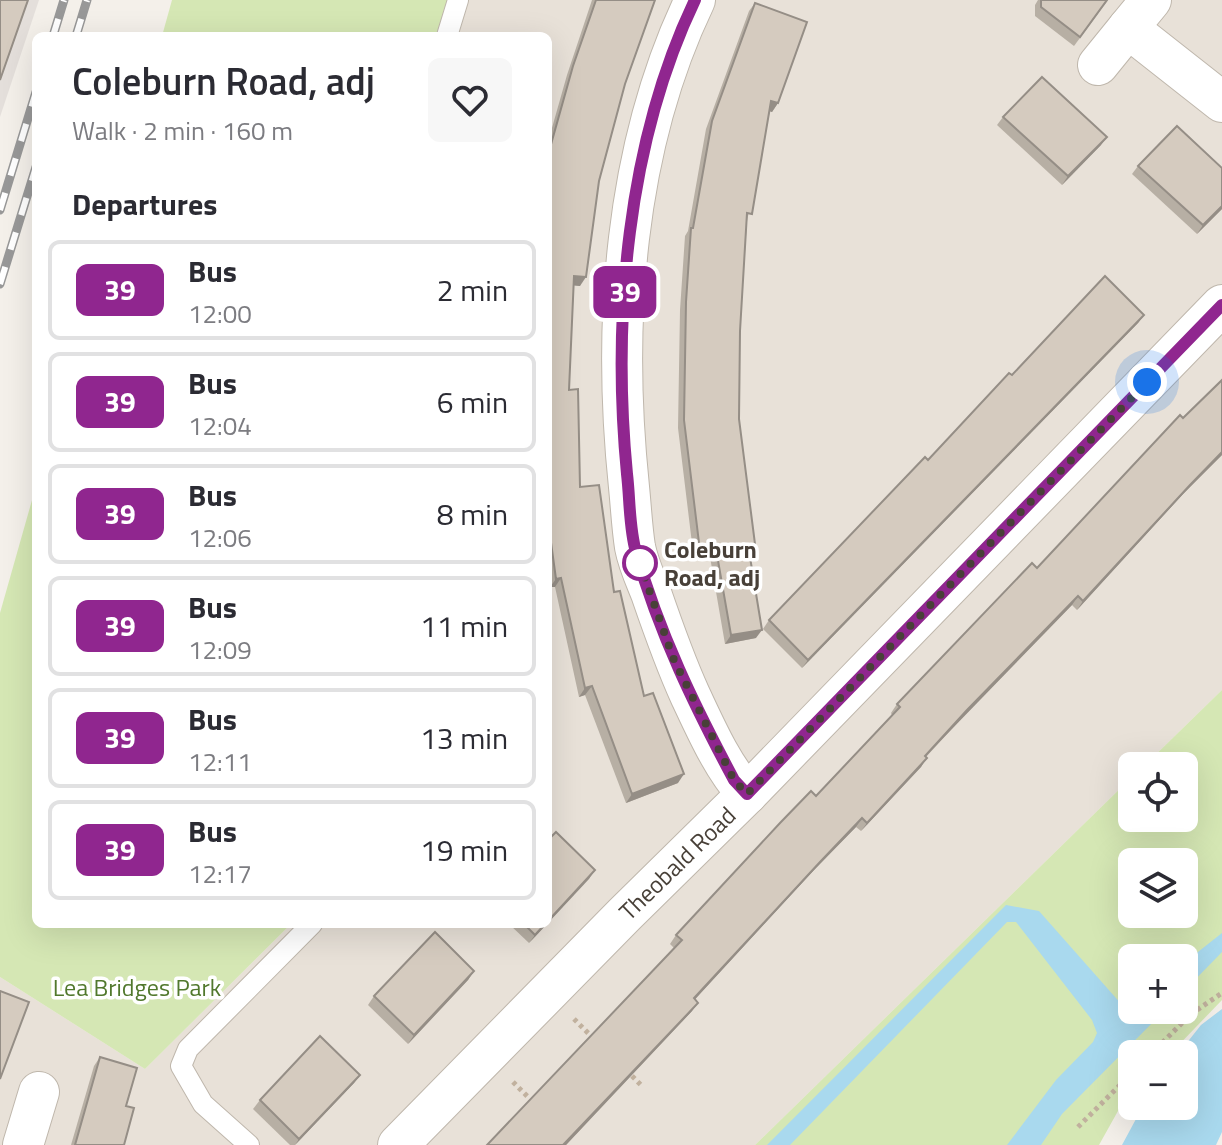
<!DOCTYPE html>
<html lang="en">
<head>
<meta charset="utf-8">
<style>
	body { margin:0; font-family:"Titillium Web",sans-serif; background:#f7f7f7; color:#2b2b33; height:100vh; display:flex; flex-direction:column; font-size:30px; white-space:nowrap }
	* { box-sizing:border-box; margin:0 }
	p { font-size:26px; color:#7c7c81 }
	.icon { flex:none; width:44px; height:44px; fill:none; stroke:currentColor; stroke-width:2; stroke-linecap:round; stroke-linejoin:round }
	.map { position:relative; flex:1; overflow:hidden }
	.details { position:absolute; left:32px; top:32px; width:520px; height:896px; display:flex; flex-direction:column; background:#fff; border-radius:12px; box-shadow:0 8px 32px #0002 }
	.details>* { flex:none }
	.badge { padding:0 16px; border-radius:12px; font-size:28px; line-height:52px }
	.tools { position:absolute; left:1118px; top:752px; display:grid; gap:16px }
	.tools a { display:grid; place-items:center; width:80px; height:80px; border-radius:12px; background:#fff; box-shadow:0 8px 32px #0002; font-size:40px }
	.you { position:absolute; width:40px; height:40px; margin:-20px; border:6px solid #fff; border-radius:50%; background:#1a73e8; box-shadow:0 0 0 12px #1a73e833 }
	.map>.badge { position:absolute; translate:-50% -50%; box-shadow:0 0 0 4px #fff }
	h2 { padding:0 40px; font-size:30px; line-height:72px }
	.round { display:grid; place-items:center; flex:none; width:84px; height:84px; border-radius:12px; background:#f7f7f7 }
	.headline { display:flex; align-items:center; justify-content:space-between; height:136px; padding:0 40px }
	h1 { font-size:38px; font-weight:600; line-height:60px }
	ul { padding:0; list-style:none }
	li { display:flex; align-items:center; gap:24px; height:100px; margin:0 16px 12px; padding:0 24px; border:4px solid #e1e1e2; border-radius:12px }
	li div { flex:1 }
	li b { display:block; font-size:30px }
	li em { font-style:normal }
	li .badge { min-width:88px; font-weight:700; text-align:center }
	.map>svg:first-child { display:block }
	.residential { fill:#e8e1d8 }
	.industrial { fill:#e4dfdb }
	.green { fill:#d5e7b4; fill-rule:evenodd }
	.water { fill:#a9d9ee }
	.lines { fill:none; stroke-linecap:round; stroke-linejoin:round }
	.service-casing { stroke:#bfb7ac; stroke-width:22 }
	.minor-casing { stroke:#bfb7ac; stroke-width:42 }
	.path { stroke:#c1b19e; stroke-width:5; stroke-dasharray:4 4; stroke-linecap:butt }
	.service { stroke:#fff; stroke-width:20 }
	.minor { stroke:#fff; stroke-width:40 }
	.rail-casing { stroke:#989898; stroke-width:9 }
	.rail { stroke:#fff; stroke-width:6; stroke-dasharray:18; stroke-linecap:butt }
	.wall { fill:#b7afa4 }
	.shaded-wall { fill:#958e86 }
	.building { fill:#d5cbbf; stroke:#958e86; stroke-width:2 }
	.line-casing { stroke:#fff; stroke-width:18 }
	.line { stroke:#90268f; stroke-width:12 }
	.walk { stroke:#484038; stroke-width:8; stroke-dasharray:0 14.4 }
	.stop-dot { fill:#fff; stroke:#90268f; stroke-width:4 }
	.labels { text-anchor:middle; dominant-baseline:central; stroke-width:7; stroke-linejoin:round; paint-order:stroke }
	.stop-label { font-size:24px; font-weight:bold; fill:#484038; stroke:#fff; text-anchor:start }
	.street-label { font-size:24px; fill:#484038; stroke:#fff }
	.park-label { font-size:24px; fill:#51782d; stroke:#fff }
</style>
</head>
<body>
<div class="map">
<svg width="1222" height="1145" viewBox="0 0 1222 1145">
	<rect width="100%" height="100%" fill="#f4f0ea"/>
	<polygon class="residential" points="456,0 1222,0 1222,690 1144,766 1132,766 1132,777 755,1145 0,1145 0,977 145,1069 291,924 548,924 548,36 443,36"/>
	<polygon class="industrial" points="0,0 39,0 0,117"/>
	<g class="green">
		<polygon points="172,0 456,0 443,36 162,36"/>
		<polygon points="36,486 36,924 291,924 145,1069 0,977 0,613"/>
		<path d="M1222,690V1000L1170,1054H1132V1093L1123,1102L1099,1145H755L1132,777V818H1184V766H1144ZM1132,862H1184V914H1132ZM1132,958H1184V1010H1132Z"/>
	</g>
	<g class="water">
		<polygon points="1006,905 1039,911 1123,1006 1132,1003 1132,1010 1165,1010 1062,1114 1041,1145 1007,1145 1056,1080 1093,1042 1097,1033 1092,1020 1016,922 1007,922 790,1145 767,1145"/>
		<polygon points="1222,933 1222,952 1184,991 1184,963"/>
		<polygon points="1222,1009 1222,1132 1216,1145 1122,1145 1143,1106 1184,1106 1184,1054 1178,1054 1201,1025"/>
	</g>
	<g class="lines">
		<defs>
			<g id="service">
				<polyline points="447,36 458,0"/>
				<polyline points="249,1145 203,1104 181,1066 188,1049 312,924"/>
			</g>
			<g id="minor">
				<path d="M695,0C624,148 612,325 629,487C631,507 632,528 635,547C638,563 645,578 651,593C663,628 675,662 690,695C706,729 722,766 747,794"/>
				<polyline points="1151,0 1128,28 1222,102"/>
				<polyline points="1098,65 1128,28"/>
				<polyline points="23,1145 39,1092"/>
				<polyline points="398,1145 624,915 747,794 1222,305"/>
			</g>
		</defs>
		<use href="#service" class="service-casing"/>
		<use href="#minor" class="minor-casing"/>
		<g class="path">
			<polyline points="574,1019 592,1037"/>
			<polyline points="1151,1054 1191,1014 1222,993"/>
			<polyline points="632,1076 641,1085"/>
			<polyline points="513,1082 531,1100"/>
			<polyline points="1078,1127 1132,1073"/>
		</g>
		<use href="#service" class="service"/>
		<use href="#minor" class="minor"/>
		<defs>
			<g id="rail">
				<polyline points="53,36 64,0"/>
				<polyline points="76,36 87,0"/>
				<polyline points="0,210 36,92"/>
				<polyline points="0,284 36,167"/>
			</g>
		</defs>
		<use href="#rail" class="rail-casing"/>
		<use href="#rail" class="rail"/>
	</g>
	<g class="wall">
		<polygon points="592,0 655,0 625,84 599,181 580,286 574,285 569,390 580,487 614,592 644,696 678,783 626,803 585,695 579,697 555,587 550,587 548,574 548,142 567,75"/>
		<polygon points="1038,0 1108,0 1074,46 1035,16 1035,5"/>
		<polygon points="755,3 778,103 772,112 770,111 747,221 740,331 739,419 756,638 725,644 710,557 694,560 678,428 680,310 685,236 688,231 706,129 749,11"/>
		<polygon points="1003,117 1101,145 1062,185 997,125"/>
		<polygon points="1138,166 1222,209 1197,234 1132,174"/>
		<polygon points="1144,315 1138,323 802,668 763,629 769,620 1012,375"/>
		<polygon points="1222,380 1222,455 1183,494 1077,610 1072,605 961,719 926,757 921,767 861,831 856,827 814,870 695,999 692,1011 566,1145 487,1145 674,948 670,944 676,935 816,796 892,715 891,713 897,704 1037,568"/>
		<polygon points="509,924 547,924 529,943"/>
		<polygon points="474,971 468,980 408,1044 368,1005 374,996"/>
		<polygon points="100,1057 126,1106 124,1145 71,1145 94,1066"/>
		<polygon points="360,1075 354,1083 295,1145 290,1145 253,1109 260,1100"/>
	</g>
	<g class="shaded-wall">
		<polygon points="771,101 778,103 772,112 766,110"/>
		<polygon points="1107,137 1101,145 1062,185 1068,176"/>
		<polygon points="1222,206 1222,209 1197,234 1203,225"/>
		<polygon points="574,276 586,277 580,286 568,285"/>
		<polygon points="1144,315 1138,323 802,668 808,660"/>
		<polygon points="1222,452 1222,455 1183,494 1077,610 1083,601 1190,485"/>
		<polygon points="716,549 710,557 694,560 700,551"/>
		<polygon points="561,578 555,587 550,587 556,579"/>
		<polygon points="1078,596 1072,605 918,764 925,756 967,710"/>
		<polygon points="762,630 756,638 725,644 731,635"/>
		<polygon points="592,686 585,695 579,697 585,688"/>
		<polygon points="927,758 921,767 861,831 867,823"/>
		<polygon points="684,774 678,783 626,803 632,794"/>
		<polygon points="862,818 856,827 814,870 688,1007 694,998 820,862"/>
		<polygon points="595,870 589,879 548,923 548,921"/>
		<polygon points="545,924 547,924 529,943 535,935"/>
		<polygon points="474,971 468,980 408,1044 414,1035"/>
		<polygon points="698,1003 692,1011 566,1145 563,1145"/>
		<polygon points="360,1075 354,1083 295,1145 299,1139"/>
	</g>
	<g class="building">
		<polygon points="0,0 28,0 0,80"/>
		<polygon points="596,0 655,0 625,84 599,181 586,277 574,276 569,390 578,389 580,487 599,485 614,592 620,591 644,696 653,693 684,774 632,794 592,686 585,688 561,578 556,579 548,521 548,155 573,66"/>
		<polygon points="1041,0 1107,0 1080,37 1041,7"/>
		<polygon points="755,3 807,22 778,103 771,101 752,214 747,213 740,331 739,419 755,544 748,545 762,630 731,635 716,549 700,551 684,420 686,302 691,228 693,228 712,121"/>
		<polygon points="1042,77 1107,137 1068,176 1003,117"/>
		<polygon points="1177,126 1222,168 1222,206 1203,225 1138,166"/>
		<polygon points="1105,276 1144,315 808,660 769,620 925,457 928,460 1009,373 1012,375"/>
		<polygon points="1222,380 1222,452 1190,485 1083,601 1078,596 967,710 925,756 927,758 867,823 862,818 820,862 694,998 698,1003 563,1145 487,1145 682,940 676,935 780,823 811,791 816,796 900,707 897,704 1032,563 1037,568 1180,415 1183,418"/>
		<polygon points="556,832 595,870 548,921 548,840"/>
		<polygon points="524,924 545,924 535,935"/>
		<polygon points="435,932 474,971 414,1035 374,996"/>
		<polygon points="0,991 29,1002 0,1079"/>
		<polygon points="320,1036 360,1075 299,1139 260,1100"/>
		<polygon points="100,1057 137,1068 126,1106 134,1108 124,1145 75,1145"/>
	</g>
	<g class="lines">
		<defs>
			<path id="line" d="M695,0C627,142 612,319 627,474C630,499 629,528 636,552C659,633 695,707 734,780L747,794L1222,305"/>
		</defs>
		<use href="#line" class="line-casing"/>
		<use href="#line" class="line"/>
		<polyline class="walk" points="640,563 635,550 674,660 734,780 747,794 1147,382"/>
	</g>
	<circle class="stop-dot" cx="640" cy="563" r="16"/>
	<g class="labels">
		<g class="stop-label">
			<text x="664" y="549">Coleburn<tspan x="664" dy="28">Road, adj</tspan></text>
		</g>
		<g class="street-label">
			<text transform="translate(677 863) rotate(-44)">Theobald Road</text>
		</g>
		<g class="park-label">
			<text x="137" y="987">Lea Bridges Park</text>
		</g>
	</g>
</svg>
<div class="tools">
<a><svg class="icon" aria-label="locate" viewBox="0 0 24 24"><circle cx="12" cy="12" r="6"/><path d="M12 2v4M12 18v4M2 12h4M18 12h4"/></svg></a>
<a><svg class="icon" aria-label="layers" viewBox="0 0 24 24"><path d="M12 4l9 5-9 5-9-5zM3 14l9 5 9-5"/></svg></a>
<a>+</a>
<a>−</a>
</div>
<div class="you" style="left:1147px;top:382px"></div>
<b class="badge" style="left:625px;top:292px;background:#90268f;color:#fff">39</b>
<section class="details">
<div class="headline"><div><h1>Coleburn Road, adj</h1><p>Walk · 2 min · 160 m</p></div><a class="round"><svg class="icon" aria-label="heart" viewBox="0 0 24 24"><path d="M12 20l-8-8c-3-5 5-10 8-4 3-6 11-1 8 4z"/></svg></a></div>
<h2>Departures</h2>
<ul>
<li><span class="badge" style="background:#90268f;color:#fff">39</span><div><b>Bus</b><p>12:00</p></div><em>2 min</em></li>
<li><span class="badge" style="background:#90268f;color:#fff">39</span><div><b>Bus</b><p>12:04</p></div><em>6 min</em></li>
<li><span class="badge" style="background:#90268f;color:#fff">39</span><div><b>Bus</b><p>12:06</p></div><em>8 min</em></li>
<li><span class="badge" style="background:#90268f;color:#fff">39</span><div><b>Bus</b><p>12:09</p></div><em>11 min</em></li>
<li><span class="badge" style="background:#90268f;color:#fff">39</span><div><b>Bus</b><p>12:11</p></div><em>13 min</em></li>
<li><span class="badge" style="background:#90268f;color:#fff">39</span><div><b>Bus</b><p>12:17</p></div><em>19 min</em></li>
</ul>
</section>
</div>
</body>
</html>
